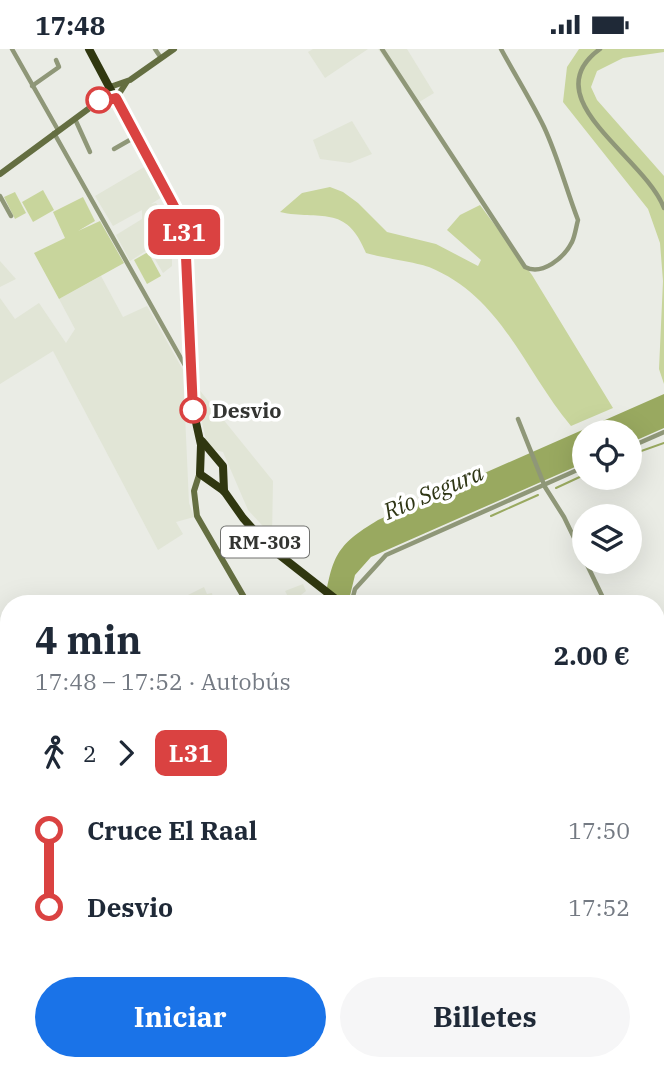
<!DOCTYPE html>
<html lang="es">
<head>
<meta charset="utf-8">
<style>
	body { margin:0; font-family:"IBM Plex Serif",serif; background:#f6f6f7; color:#1f2937; height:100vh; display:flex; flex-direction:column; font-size:26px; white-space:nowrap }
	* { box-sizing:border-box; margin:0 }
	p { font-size:23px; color:#747a83 }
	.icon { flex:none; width:38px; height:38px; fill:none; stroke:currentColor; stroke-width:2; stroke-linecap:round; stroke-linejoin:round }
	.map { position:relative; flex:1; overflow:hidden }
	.drawer { position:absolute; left:0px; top:546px; width:665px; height:476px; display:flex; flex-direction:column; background:#fff; border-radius:28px 28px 0 0; box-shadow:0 7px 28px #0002 }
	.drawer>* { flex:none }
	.badge { padding:0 14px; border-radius:10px; font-size:24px; line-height:46px }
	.tools { position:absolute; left:572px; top:371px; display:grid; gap:14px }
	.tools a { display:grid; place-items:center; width:70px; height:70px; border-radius:50%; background:#fff; box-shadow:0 7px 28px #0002; font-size:35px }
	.map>.badge { position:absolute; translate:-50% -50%; box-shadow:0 0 0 4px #fff }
	.legs { display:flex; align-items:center; gap:10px; height:77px; padding:0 35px; font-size:23px }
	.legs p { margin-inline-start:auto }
	.summary { display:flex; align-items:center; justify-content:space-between; height:119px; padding:0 35px }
	h1 { font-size:38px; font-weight:800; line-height:52px }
	.button { display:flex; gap:14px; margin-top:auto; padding:14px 35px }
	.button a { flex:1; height:80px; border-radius:42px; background:#1a73e8; color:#fff; font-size:28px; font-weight:800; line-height:80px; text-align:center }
	.button a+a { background:#f6f6f7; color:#1f2937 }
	ul { padding:0 35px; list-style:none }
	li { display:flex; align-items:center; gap:24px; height:77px; font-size:26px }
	li i { display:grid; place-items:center; width:10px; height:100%; margin:0 9px; background:currentColor }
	li i::after { content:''; width:18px; height:18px; margin:-9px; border:5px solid; border-radius:50%; background:#fff }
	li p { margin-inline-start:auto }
	li:first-child i { background:linear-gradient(#0000 50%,currentColor 0) }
	li:last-child i { background:linear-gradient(currentColor 50%,#0000 0) }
	.status { display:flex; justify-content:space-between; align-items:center; height:49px; padding:0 35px; background:#fff; direction:ltr }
	.status svg { height:19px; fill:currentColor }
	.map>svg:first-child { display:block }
	.built { fill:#e1e5d6 }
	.green { fill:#c8d59c }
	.water { fill:#99a960 }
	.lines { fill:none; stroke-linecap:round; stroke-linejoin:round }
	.stream { stroke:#99a960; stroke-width:2 }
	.street { stroke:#8f9778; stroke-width:4.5 }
	.secondary { stroke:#646e41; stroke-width:6 }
	.primary { stroke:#465114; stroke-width:6 }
	.highway { stroke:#303710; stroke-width:8 }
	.line-1-casing { stroke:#fff; stroke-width:16 }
	.line-1 { stroke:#da4241; stroke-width:10 }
	.stop-1-dot { fill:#fff; stroke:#da4241; stroke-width:3.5 }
	.labels { text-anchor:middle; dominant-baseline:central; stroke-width:7; stroke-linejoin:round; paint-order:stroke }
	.shield { fill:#fff; stroke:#70716f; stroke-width:2 }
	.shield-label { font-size:19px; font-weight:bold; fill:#333431 }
	.stop-label { font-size:21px; font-weight:bold; fill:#333431; stroke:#fff; text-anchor:start }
	.water-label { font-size:23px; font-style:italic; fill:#2e3514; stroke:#fff }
</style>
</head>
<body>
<div class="status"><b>17:48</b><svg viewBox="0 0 49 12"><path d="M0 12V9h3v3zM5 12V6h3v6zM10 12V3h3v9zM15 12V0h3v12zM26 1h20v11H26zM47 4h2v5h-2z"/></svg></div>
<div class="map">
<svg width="664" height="1022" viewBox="0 0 664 1022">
	<rect width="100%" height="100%" fill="#eaece5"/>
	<g class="built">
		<polygon points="313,0 368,0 325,29 308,3"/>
		<polygon points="378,0 407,0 434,44 416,55"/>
		<polygon points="352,72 372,105 350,114 320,110 313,91"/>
		<polygon points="146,117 162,148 151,155 156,154 166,167 172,164 178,179 180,196 172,200 172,217 163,224 149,200 130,212 116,186 142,170 142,161 113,177 95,147"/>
		<polygon points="0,212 16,230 0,238"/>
		<polygon points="101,227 123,268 147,257 183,321 189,454 194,468 176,473 183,485 158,501 53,302 0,335 0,249 15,270 39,254 66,294 75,280 59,250"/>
		<polygon points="193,333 273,432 272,487 248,461 223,403 211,400 206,391"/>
		<polygon points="303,535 306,542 301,546 304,555 292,555 285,542"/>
		<polygon points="204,538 207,545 212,544 214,555 189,555 186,547"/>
		<polygon points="656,858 664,866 664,890 656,896"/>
	</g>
	<g class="green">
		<polygon points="579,0 664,0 664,3 623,9 597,22 591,38 597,51 664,127 664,335 659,320 663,232 660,194 648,160 563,53 567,18"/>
		<path d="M330,138L343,143L358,154L387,183L436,195L478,217L481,211L447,181L460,166L480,156L532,226L613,359L571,377C524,321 502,248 429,218C415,213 383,209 366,204C346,154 320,172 280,163L302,144Z"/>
		<polygon points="43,141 54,161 33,173 22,153"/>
		<polygon points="15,143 26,164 15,170 4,148"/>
		<polygon points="83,148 95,172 78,182 100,172 124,214 59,250 34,204 65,189 53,163"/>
		<polygon points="148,203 161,227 147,235 134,211"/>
		<polygon points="278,1013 360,1013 362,1018 350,1022 275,1022"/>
		<polygon points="399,1013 564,1013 568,1020 401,1022"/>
		<polygon points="573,1013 634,1013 637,1022 605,1020 577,1022"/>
	</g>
	<g class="water">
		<path d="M664,345V379L630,394V383H584V414L371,508L355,526L348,555H324C333,507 335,497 378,471Z"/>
		<polygon points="237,1013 271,1013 267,1022 234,1022"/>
	</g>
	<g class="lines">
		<g class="stream">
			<polyline points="630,406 664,394"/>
			<polyline points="556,439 584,426"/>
			<polyline points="491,467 538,446"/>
			<polyline points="281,1022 284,1013"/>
		</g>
		<g class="street">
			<polyline points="12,0 58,81"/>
			<polyline points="155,0 161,9"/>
			<path d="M382,0L525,218C542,227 564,209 572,193C575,187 576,178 578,171C566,140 558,108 544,78C531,51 515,26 501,0"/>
			<path d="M600,0C532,49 644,107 664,159"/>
			<polyline points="32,37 59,18 56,11"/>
			<polyline points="75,70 90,103"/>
			<polyline points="54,84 187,320"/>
			<polyline points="114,100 135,88"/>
			<polyline points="0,147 11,167"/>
			<polyline points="518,370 545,438 564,468 606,555"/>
			<polyline points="630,398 664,383"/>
			<polyline points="351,555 355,540 386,506 584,418"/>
			<polyline points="656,634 664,645"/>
			<polyline points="0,641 9,642"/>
			<polyline points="656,833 664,826"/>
			<polyline points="656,925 664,917"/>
			<polyline points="570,1013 573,1022"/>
			<polyline points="644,1013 647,1022"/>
			<polyline points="272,1022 275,1013"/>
		</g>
		<g class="secondary">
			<polyline points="100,53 117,48 126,34"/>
			<polyline points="0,125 95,55 110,38 130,31 174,0"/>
			<polyline points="200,423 194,442 197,467 248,555"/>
			<polyline points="392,1013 394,1022"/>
		</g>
		<polyline class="primary" points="656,688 664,679"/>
		<g class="highway">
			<polyline points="89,0 183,177 190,346 201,396 200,425 224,442 243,469 268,497 342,555"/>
			<polyline points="202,392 223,417 224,442"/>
			<polyline points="638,1013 641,1022"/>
		</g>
	</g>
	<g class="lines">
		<defs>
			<polyline id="line-1" points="99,51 95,55 116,49 176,161 185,186 193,361"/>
		</defs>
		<use href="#line-1" class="line-1-casing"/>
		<use href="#line-1" class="line-1"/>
	</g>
	<g class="stop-1-dot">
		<circle cx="99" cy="51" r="12"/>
		<circle cx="193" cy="361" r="12"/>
	</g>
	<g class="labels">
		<rect class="shield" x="221" y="477.5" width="88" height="31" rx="5"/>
		<g class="shield-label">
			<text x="265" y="493">RM-303</text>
		</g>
		<g class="stop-label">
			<text x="212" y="361">Desvio</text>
		</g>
		<g class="water-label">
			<text transform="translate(433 442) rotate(-23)">Río Segura</text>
		</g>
	</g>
</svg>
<div class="tools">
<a><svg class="icon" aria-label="locate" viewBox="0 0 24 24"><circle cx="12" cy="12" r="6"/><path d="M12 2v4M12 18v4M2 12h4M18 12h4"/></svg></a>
<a><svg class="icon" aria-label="layers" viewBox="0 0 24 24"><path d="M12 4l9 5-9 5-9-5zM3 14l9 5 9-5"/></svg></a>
</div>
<b class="badge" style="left:184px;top:183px;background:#da4241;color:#fff">L31</b>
<section class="drawer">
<div class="summary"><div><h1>4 min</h1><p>17:48 – 17:52 · Autobús</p></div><b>2.00 €</b></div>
<div class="legs"><svg class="icon" aria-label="walk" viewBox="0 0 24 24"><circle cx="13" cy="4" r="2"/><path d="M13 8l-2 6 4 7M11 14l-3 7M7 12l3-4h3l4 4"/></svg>2<svg class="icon" aria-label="forward" viewBox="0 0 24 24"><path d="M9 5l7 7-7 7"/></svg><b class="badge" style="background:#da4241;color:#fff">L31</b></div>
<ul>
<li><i style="color:#da4241"></i><b>Cruce El Raal</b><p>17:50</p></li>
<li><i style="color:#da4241"></i><b>Desvio</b><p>17:52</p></li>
</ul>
<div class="button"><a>Iniciar</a><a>Billetes</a></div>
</section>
</div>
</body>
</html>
